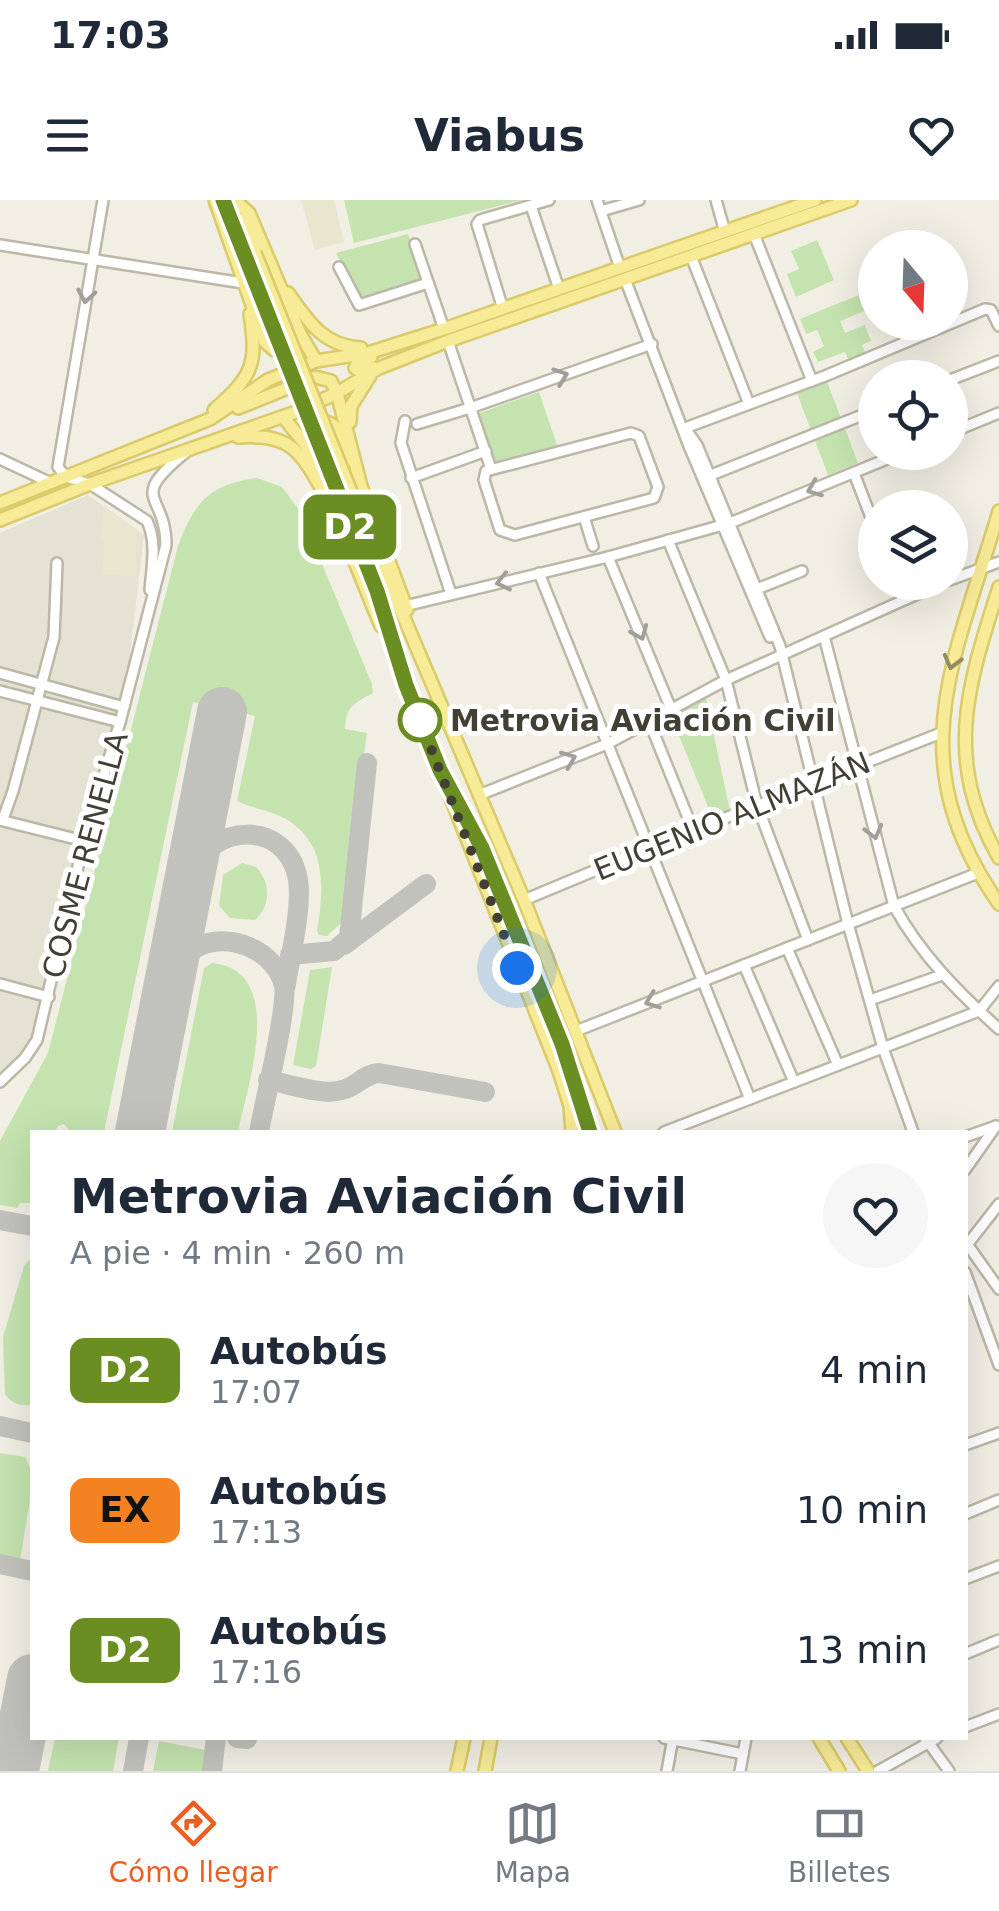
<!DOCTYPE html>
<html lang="es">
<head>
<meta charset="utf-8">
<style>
	body { margin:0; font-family:"DejaVu Sans",sans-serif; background:#f6f6f7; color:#1f2937; height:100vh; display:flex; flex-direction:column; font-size:38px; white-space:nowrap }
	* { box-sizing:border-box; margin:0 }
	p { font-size:32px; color:#747a83 }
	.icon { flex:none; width:55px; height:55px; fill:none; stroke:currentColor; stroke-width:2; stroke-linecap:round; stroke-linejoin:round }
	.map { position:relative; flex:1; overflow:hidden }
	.sheet { position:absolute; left:30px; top:930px; width:938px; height:610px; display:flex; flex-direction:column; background:#fff; border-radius:0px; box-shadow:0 10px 40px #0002 }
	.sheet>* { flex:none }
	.badge { padding:0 20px; border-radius:15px; font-size:35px; line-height:65px }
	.needle { width:65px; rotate:161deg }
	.tools { position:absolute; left:858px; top:30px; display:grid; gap:20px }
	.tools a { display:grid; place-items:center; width:110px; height:110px; border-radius:50%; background:#fff; box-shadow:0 10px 40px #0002; font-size:50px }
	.you { position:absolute; width:50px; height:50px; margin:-25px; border:8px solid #fff; border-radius:50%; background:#1a73e8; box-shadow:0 0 0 15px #1a73e833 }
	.map>.badge { position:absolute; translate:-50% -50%; box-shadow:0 0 0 5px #fff }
	.round { display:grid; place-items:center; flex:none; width:105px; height:105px; border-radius:52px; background:#f6f6f7 }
	.head { display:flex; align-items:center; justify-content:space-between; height:170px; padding:0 40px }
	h1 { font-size:48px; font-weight:800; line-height:75px }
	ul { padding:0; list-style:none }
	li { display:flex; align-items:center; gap:30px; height:140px; padding:0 40px }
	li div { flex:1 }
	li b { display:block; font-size:38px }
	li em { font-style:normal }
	li .badge { min-width:110px; font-weight:700; text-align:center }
	.status { display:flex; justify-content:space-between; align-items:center; height:70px; padding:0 50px; background:#fff; direction:ltr }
	.status svg { height:28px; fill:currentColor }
	header { display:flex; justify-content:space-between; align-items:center; height:130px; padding:0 40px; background:#fff; font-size:45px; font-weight:800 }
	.tabs { display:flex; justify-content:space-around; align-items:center; height:140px; border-top:2px solid #e0e1e3; background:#fff; font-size:28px; color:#747a83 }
	.tabs a { display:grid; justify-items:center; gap:5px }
	.tabs .current { color:#eb5f21 }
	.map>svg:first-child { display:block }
	.residential { fill:#e4e2d3 }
	.education { fill:#e9e6cf }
	.green { fill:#c4e3af }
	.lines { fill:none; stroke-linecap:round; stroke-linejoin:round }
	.taxiway { stroke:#c2c2bc; stroke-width:20 }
	.runway { stroke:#c2c2bc; stroke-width:50 }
	.minor-casing { stroke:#bbb8a8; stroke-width:14 }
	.major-casing { stroke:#daca69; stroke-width:16 }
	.minor { stroke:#fff; stroke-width:9 }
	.major { stroke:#f7eb97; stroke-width:11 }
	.major-bridge-casing { stroke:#daca69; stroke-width:16; stroke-linecap:butt }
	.major-bridge { stroke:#f7eb97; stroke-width:11 }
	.oneway { stroke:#a09f9a }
	.oneway2 { stroke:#938c61 }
	.line-casing { stroke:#fff; stroke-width:22 }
	.line { stroke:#6b8e23; stroke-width:15 }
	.walk { stroke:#423f35; stroke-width:10; stroke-dasharray:0 18 }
	.stop-dot { fill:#fff; stroke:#6b8e23; stroke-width:5 }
	.labels { text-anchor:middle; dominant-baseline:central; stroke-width:10; stroke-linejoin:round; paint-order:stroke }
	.stop-label { font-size:30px; font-weight:bold; fill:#423f35; stroke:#fff; text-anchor:start }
	.street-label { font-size:30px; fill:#423f35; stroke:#fff }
</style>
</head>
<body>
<div class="status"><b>17:03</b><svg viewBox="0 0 49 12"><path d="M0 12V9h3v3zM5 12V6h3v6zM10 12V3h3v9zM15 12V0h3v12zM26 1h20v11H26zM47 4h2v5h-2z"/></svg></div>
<header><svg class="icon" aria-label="menu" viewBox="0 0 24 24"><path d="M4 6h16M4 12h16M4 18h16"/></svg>Viabus<svg class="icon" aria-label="heart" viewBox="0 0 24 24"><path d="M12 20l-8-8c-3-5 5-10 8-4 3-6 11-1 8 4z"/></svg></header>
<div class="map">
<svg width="999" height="1571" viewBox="0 0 999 1571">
	<rect width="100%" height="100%" fill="#f1efe4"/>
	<polygon class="residential" points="88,295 144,335 124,507 40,842 17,873 0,887 0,333"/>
	<g class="education">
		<polygon points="301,0 334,0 344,42 315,50"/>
		<polygon points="104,306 136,329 136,377 102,374 105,341 100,340"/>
	</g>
	<g class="green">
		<polygon points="344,0 522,0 354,43"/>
		<polygon points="408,34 425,84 363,104 336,53"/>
		<polygon points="817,40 834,80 796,97 787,74 799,69 791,51"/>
		<polygon points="859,95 865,111 840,121 845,133 865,125 871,141 862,145 865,153 848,159 845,152 818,162 813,152 824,146 817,130 806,134 800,119"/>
		<polygon points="825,176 858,263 828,275 795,188"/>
		<polygon points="539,192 558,248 494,264 477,214"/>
		<path d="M257,278L282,287L300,311L372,484L373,493C355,502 345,508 345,529L367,533L341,723L327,736L319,735L317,731C324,689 328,640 282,617C268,610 250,608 237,601L255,516L193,502L104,932H71L64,924L58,926L55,932H32V1003H20L17,1008L0,1005V941L48,853L178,346C194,303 209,284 257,278Z"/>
		<polygon points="706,498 730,611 713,619 671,516"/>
		<path d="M242,663L256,667C271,683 271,705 255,720L230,718L219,706L223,675Z"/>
		<path d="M212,763C288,770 247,887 238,932H172L204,768Z"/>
		<polygon points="332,767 316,866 311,869 293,865 310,770"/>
		<path d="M32,1057V1205C21,1206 11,1204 5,1194L3,1137L24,1066Z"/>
		<polygon points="0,1253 25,1257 32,1272 32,1287 20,1361 0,1357"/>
		<polygon points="55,1538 119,1538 113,1571 48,1571"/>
		<polygon points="159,1541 211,1551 207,1571 153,1571"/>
	</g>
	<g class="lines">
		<g class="taxiway">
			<path d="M191,673C212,623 284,620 297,675C304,703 290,755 286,785"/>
			<polyline points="344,745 426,684"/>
			<polyline points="290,755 334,751 349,738 367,563"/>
			<path d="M169,785C174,770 181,757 196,748C227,730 276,750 284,786C288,809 264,903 259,932"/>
			<path d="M268,880C290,884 321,896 342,890C357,887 363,874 379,873L485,892"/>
			<polyline points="0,1020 32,1026"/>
			<polyline points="0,1226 32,1233"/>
			<polyline points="0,1364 32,1371"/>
			<polyline points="237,1538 247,1539"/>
			<polyline points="133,1571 139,1538"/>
			<polyline points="212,1571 216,1538"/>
		</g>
		<g class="runway">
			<polyline points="140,932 222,512"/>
			<polyline points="14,1571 32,1479"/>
		</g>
		<defs>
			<g id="minor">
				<path d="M103,0L58,267L66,277L90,284L147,321C157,341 152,367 150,390"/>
				<polyline points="597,0 620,68"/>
				<polyline points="716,0 725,32"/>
				<polyline points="531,6 559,89"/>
				<polyline points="601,11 639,0"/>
				<polyline points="754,34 812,181"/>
				<polyline points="415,44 444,129"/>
				<polyline points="0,45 243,83"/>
				<polyline points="691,56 749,204"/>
				<polyline points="339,67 359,105 428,83"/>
				<polyline points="625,79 689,246 770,437"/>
				<polyline points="503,109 477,24 480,20 549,0"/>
				<polyline points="448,141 491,269"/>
				<polyline points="950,180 999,161"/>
				<polyline points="405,221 401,243 451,394"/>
				<polyline points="417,224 470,208 652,144"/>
				<polyline points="685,228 697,245 780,446 848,724 883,848 913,932"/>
				<polyline points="685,228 825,176 985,109 991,110 999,126"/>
				<polygon points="631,233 639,236 658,287 654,298 515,335 500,330 484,280 486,271"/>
				<polyline points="950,233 999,213"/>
				<polyline points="0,259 51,283"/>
				<polyline points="854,273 875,328"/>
				<polyline points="711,275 875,210"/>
				<polyline points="411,278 486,251"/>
				<polyline points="584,317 593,346"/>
				<polyline points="668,340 726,480 757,605 808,740"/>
				<polyline points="608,357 671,509"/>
				<polyline points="539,373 750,899"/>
				<polyline points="950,380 999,362"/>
				<polyline points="899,382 906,399"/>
				<polyline points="757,389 802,371"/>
				<polyline points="405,406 608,357 730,323 904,252"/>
				<path d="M824,436L894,706C921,755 958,792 999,829"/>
				<polyline points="0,473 124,507"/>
				<polyline points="0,491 120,522"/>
				<polyline points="649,521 693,630"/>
				<polyline points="479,595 607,544 726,480 944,382"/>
				<polyline points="3,619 13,591 54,437 57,363"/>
				<polyline points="0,620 84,641"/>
				<polyline points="524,700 644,650 941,533"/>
				<polyline points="787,748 838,865"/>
				<polyline points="744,765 794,882"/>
				<polyline points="0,784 49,797"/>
				<polyline points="870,800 942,775"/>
				<polyline points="576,831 978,673"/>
				<path d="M0,882L25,858L37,840L84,641L120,522L166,345C166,292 126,301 186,252"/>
				<polyline points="664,932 979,811 999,786"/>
				<polyline points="965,937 996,926"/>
				<polyline points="965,970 996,926"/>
				<polyline points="965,1041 999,1089"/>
				<polyline points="967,1045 999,1004"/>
				<polyline points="965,1072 999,1165"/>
				<polyline points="965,1245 999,1233"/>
				<polyline points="965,1314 999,1300"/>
				<polyline points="965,1379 999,1366"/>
				<polyline points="965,1454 999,1440"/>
				<polyline points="965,1527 999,1514"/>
				<polyline points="664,1538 743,1554"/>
				<polyline points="925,1538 949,1571"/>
				<polyline points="667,1571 673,1538"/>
				<polyline points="740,1571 746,1538"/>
				<polyline points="878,1571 937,1538"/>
			</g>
			<g id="major">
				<polyline points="215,0 265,142 274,150 286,150 295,144 298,129 249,13 239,4"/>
				<polyline points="227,14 243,58"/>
				<polyline points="244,18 255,53"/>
				<path d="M288,93C308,121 323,146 361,148"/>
				<polyline points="298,130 316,161"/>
				<polyline points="371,157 358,162 355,168 360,171 374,168"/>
				<polyline points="238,208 315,177 331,181 337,193 361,286 407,410"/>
				<path d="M214,210C252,176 258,166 250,114"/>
				<polyline points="283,217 306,245"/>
				<polyline points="350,222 351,206 370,176"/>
				<path d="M238,237C256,236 276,236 291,247C323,270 363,385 381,426"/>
				<path d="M317,272C313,262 306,250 305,240C305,223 326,216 336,228C343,236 346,250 349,260"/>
				<polyline points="0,303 210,219 268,180 316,161 368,153 444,129 815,0"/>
				<path d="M999,311C955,461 898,559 999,704"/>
				<polyline points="362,319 524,700 615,932"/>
				<polyline points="0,320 90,284 296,212 337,193 379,168 448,141 851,0"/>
				<polyline points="349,324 377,391 406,485 559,871 570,906 572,932"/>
				<path d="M999,387C967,487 943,560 999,658"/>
				<polyline points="465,618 482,648 562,845 590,932"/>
				<polyline points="819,1538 839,1571"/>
				<polyline points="847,1538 868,1571"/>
				<polyline points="457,1571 464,1538"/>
				<polyline points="485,1571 491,1538"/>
			</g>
		</defs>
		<use href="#minor" class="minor-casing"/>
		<use href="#major" class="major-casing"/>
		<use href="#minor" class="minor"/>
		<use href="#major" class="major"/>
		<defs>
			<g id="major-bridge">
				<polyline points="255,53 362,319"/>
				<polyline points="243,58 349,324"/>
			</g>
		</defs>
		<use href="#major-bridge" class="major-bridge-casing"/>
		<use href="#major-bridge" class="major-bridge"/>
	</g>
	<defs><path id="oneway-chevron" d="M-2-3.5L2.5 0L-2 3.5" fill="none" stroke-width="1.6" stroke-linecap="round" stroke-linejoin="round" transform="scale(2.5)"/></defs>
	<g class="oneway">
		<use href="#oneway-chevron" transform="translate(86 96) rotate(100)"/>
		<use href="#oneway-chevron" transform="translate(561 176) rotate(-20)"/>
		<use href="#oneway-chevron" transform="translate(814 289) rotate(158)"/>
		<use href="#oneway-chevron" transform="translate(503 382) rotate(167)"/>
		<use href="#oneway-chevron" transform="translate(640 433) rotate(67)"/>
		<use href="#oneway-chevron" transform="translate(569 559) rotate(-22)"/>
		<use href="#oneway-chevron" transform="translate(874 632) rotate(75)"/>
		<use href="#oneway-chevron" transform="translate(652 801) rotate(159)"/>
	</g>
	<use class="oneway2" href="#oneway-chevron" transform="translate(952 462) rotate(105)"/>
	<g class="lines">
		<defs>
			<polyline id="line" points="223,0 377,391 406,485 440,570 482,648 562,844 590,932"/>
		</defs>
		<use href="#line" class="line-casing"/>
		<use href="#line" class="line"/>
		<polyline class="walk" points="420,520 416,510 517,768"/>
	</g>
	<circle class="stop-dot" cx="420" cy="520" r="20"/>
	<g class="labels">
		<g class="stop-label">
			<text x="450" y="520">Metrovia Aviación Civil</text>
		</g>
		<g class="street-label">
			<text transform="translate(732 616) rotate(-22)">EUGENIO ALMAZÁN</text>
			<text transform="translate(85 655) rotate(-75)">COSME RENELLA</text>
		</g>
	</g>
</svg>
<div class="tools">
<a><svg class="needle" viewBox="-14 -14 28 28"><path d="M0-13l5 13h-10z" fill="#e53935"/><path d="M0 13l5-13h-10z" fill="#747a83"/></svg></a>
<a><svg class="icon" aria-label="locate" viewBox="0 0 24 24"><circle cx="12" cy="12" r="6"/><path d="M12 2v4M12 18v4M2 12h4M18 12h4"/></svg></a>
<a><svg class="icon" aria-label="layers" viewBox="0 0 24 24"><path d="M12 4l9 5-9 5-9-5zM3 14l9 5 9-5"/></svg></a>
</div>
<div class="you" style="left:517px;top:768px"></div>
<b class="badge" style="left:350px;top:327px;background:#6b8e23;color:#fff">D2</b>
<section class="sheet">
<div class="head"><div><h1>Metrovia Aviación Civil</h1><p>A pie · 4 min · 260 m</p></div><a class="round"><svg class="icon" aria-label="heart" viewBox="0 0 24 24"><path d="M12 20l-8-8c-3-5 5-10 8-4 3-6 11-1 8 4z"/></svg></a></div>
<ul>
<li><span class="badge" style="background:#6b8e23;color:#fff">D2</span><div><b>Autobús</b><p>17:07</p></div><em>4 min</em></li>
<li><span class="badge" style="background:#f58220;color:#111">EX</span><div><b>Autobús</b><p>17:13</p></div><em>10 min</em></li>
<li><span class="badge" style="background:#6b8e23;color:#fff">D2</span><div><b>Autobús</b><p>17:16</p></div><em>13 min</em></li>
</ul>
</section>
</div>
<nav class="tabs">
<a class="current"><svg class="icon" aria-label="directions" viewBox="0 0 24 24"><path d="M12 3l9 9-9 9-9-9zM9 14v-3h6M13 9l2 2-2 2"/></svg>Cómo llegar</a>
<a><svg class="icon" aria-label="map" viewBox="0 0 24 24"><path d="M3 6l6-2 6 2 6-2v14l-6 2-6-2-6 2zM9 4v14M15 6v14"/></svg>Mapa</a>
<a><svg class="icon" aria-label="tickets" viewBox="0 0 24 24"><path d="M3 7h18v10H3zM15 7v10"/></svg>Billetes</a>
</nav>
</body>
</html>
